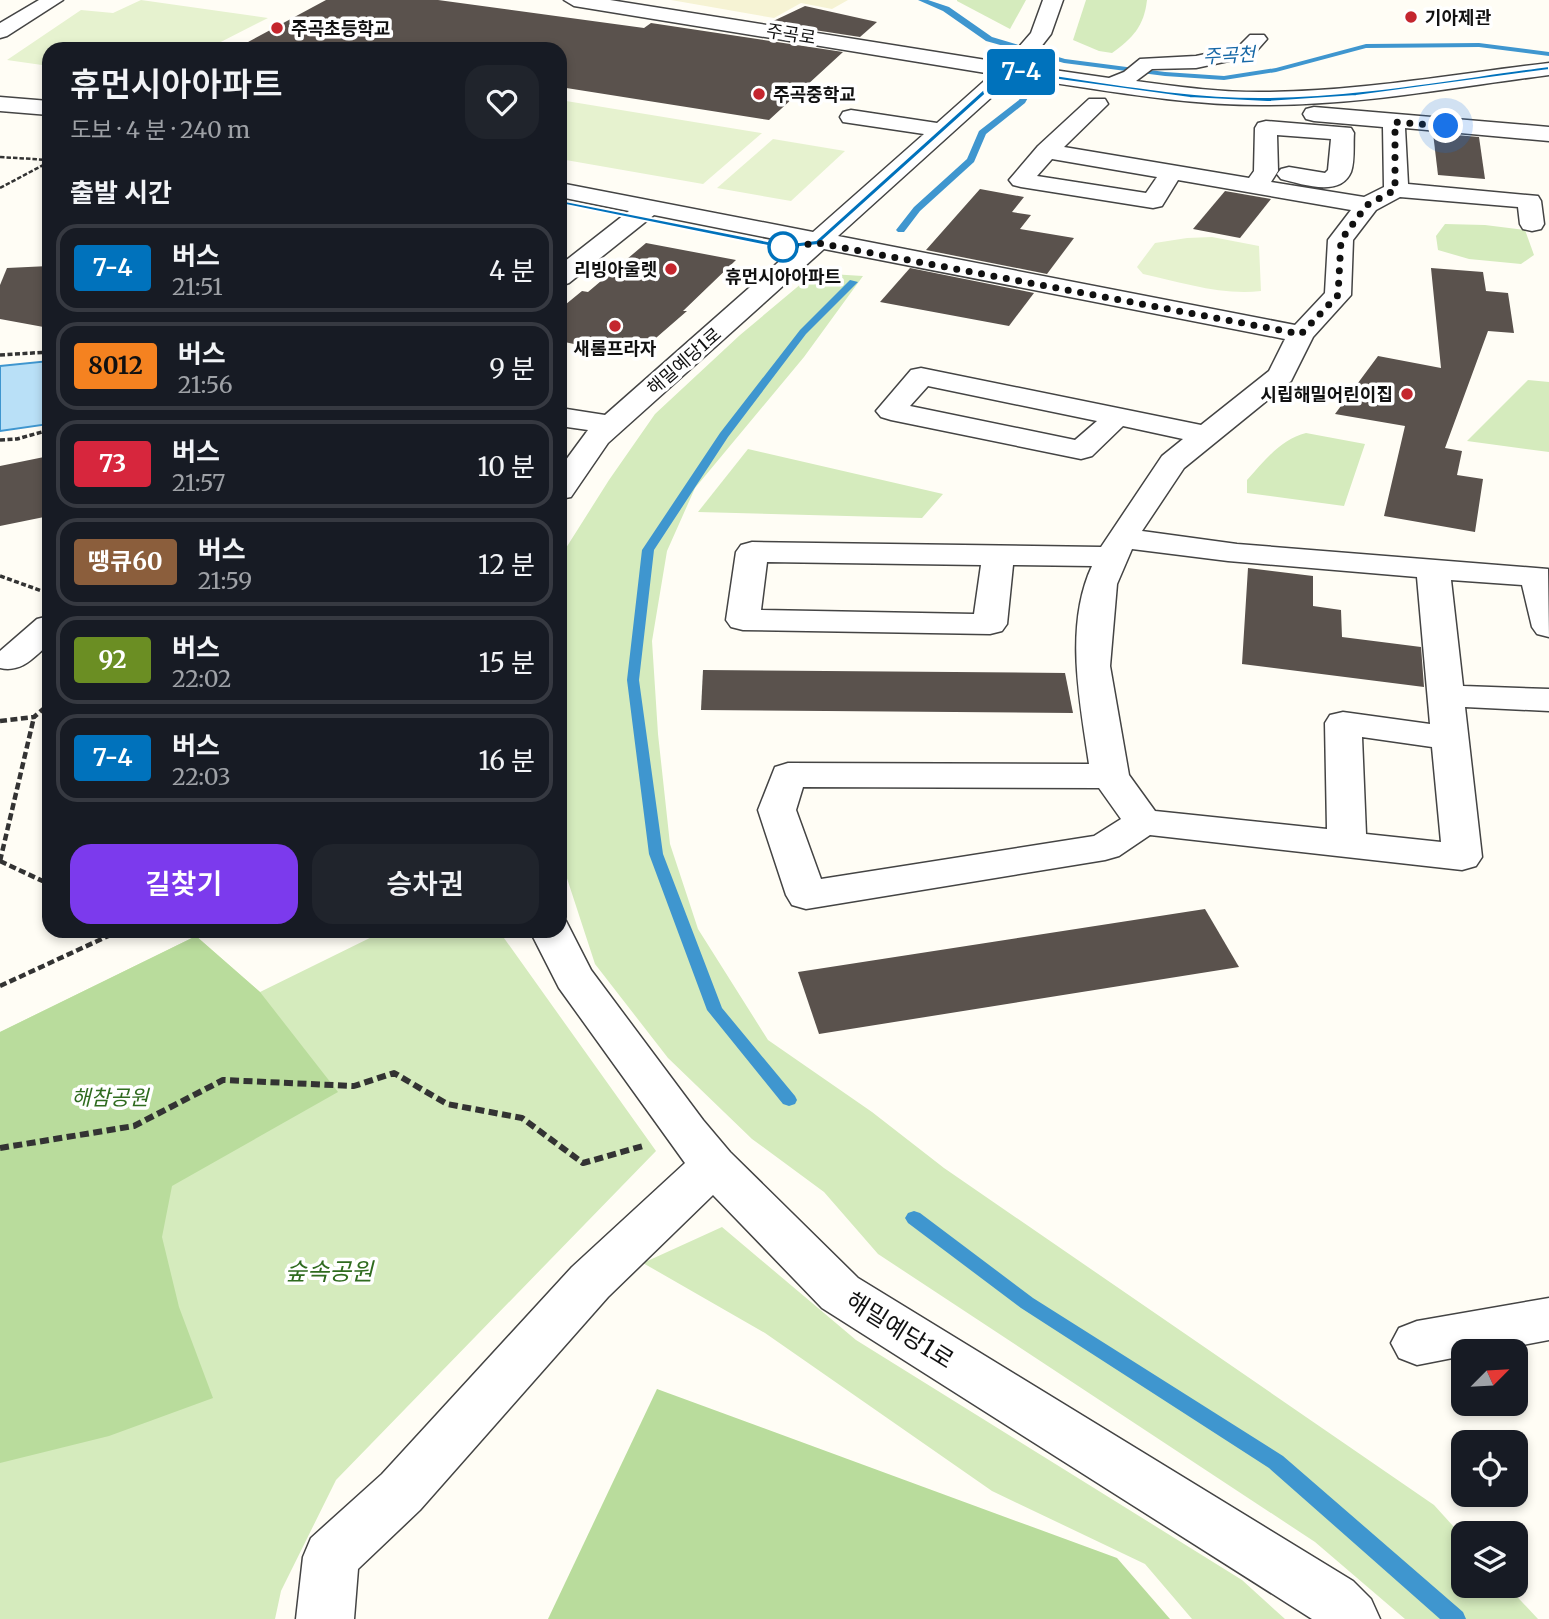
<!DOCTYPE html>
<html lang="ko">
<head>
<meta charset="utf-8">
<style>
	body { margin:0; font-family:Merriweather,"Noto Sans KR",serif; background:#20242c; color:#f1f3f6; height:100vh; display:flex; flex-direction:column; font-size:26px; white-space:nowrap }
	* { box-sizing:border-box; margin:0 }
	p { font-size:23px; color:#9ea1a6 }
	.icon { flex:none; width:38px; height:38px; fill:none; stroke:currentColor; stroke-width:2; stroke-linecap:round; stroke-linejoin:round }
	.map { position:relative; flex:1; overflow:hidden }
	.panel { position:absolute; left:42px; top:42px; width:525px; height:896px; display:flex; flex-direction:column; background:#171b24; border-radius:21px; box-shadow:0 4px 10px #0003 }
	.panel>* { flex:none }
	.badge { padding:0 14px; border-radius:5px; font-size:24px; line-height:46px }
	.needle { width:46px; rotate:66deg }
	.tools { position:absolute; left:1451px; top:1339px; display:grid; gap:14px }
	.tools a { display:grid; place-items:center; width:77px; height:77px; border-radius:14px; background:#171b24; box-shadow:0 4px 10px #0003; font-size:35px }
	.you { position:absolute; width:35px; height:35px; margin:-18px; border:5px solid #fff; border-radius:50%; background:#1a73e8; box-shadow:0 0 0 10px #1a73e833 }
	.map>.badge { position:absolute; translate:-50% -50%; box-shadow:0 0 0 4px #fff }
	h2 { padding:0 28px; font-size:26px; line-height:63px }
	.round { display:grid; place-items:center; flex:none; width:74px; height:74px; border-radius:21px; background:#20242c }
	.overview { display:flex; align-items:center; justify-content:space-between; height:119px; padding:0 28px }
	h1 { font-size:33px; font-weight:600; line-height:52px }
	.primary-button { display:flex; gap:14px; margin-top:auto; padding:14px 28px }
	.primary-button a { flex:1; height:80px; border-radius:21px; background:#7c3aed; color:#fff; font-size:28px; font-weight:600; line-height:80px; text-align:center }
	.primary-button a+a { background:#20242c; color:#f1f3f6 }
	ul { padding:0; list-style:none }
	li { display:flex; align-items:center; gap:21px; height:88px; margin:0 14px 10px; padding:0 14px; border:4px solid #363941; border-radius:21px }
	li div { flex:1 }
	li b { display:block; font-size:26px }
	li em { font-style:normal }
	li .badge { min-width:77px; font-weight:700; text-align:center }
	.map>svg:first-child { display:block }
	.farmland { fill:#f6f3d4 }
	.green { fill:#d5ebbd }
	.forest { fill:#b9dc9c }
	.pitch { fill:#e6f2cf }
	.water { fill:#b9e0f7; stroke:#3f96cf; stroke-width:2 }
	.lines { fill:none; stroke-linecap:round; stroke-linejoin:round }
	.stream { fill:#3f96cf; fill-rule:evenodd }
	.building { fill:#5a524d }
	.minor-casing { stroke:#444; stroke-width:3 }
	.path-far3 { stroke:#333; stroke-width:2.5; stroke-dasharray:4.5 2; stroke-linecap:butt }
	.path-far2 { stroke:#333; stroke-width:3.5; stroke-dasharray:5 2.5; stroke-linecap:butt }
	.path-far1 { stroke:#333; stroke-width:4.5; stroke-dasharray:7 3.5; stroke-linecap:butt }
	.path { stroke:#333; stroke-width:6; stroke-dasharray:9 4.5; stroke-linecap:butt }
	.minor { fill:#fff; fill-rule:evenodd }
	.line { fill:#0072bc; stroke:#fff; stroke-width:2 }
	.walk { stroke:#111; stroke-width:7; stroke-dasharray:0 12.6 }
	.poi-dot { fill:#c4262e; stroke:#fff; stroke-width:2.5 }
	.stop-dot { fill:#fff; stroke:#0072bc; stroke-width:3.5 }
	.labels { text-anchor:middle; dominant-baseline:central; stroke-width:7; stroke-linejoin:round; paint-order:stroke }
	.far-poi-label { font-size:18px; font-weight:bold; fill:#111; stroke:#fff; text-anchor:start }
	.far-street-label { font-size:18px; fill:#111; stroke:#fff }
	.far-stop-label { font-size:18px; font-weight:bold; fill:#111; stroke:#fff }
	.far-water-label { font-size:19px; font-style:italic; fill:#1768a6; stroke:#fff }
	.park-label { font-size:21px; font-style:italic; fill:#2f6b1f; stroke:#fff }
	.near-park-label { font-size:24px; font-style:italic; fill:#2f6b1f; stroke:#fff }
	.near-street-label { font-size:24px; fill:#111; stroke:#fff }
</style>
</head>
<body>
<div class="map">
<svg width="1549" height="1619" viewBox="0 0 1549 1619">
	<rect width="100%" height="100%" fill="#fffdf5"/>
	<polygon class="farmland" points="671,0 848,0 832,9 801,3 774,18"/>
	<g class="green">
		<polygon points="1026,0 1010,29 957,1 957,0"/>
		<path d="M1086,0H1147C1144,26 1133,38 1112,53L1099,51L1073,40Z"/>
		<polygon points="1445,224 1485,225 1525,230 1534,255 1521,264 1469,259 1438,250 1436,236"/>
		<polygon points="814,273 863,276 804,357 695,488 667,551 652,641 658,734 670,844 698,929 768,1040 872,1112 944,1168 1434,1505 1463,1537 1463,1586 1507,1586 1538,1619 1405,1619 1315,1542 878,1254 824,1192 752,1139 668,1058 595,964 560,857 560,581 566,548 609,480 655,414 740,335"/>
		<polygon points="1528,380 1549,382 1549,452 1467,441"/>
		<path d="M1306,433L1365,444L1344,506L1247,493V480C1264,461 1281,439 1306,433Z"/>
		<polygon points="748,449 943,494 922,518 698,512"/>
		<polygon points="384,931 499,931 656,1151 336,1480 281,1591 275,1619 0,1619 0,1032 196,936 260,992"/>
		<polygon points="722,1227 856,1340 1242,1580 1285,1619 1192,1619 1145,1564 992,1491 765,1333 643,1263"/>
	</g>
	<g class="forest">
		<polygon points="196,936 260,992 338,1092 172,1186 162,1237 179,1307 213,1398 109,1436 0,1463 0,1032"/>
		<polygon points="657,1389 1117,1558 1170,1619 548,1619"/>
	</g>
	<g class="pitch">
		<polygon points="141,0 268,18 207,49 49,49 49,66 7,60 81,10 113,13"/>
		<polygon points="560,100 761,133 762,133 703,184 560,159"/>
		<polygon points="773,139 845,151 791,201 717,188"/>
		<path d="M1212,237L1259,246L1261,291C1223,296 1180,282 1143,274L1137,267L1155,243L1187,238Z"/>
	</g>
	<polygon class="water" points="49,361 49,424 0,431 0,366"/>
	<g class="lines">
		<g class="stream">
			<polygon points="918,0 928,0 949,7 992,37 1065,59 1165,72 1224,76 1276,68 1366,44 1479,43 1549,52 1549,56 1479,47 1366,48 1276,72 1224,80 1165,76 1064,63 986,41 943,11"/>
			<polygon points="1028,83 1035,85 1025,103 986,134 974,162 920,211 904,232 898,232 896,230 914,207 967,159 979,131 1019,100"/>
			<polygon points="850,280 858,282 806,334 728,437 654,550 639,680 663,854 722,1008 795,1096 797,1100 795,1104 789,1106 783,1104 707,1010 649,854 627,680 642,550 720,433 800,330"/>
			<polygon points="914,1211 920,1213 1033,1298 1283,1456 1463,1612 1466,1619 1440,1619 1269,1468 1021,1308 908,1223 905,1218 908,1213"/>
		</g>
	</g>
	<g class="building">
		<polygon points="326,0 438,0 644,28 651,23 843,52 769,120 560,87 560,49 235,49"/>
		<polygon points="805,6 877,22 860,37 769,23"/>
		<polygon points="1433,133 1479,137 1485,179 1438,175"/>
		<polygon points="980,189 1024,197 1012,212 1031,215 1020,229 1074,238 1047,274 926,250"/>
		<polygon points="1225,191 1271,199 1240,238 1193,229"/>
		<polygon points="646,243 736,260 683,311 687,311 634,357 560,341 560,309 582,291 588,292"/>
		<polygon points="49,266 49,328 0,319 0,285 7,268"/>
		<polygon points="910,268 1034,293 1009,326 880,302"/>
		<polygon points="1431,268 1483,272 1486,291 1508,293 1514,333 1488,331 1445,448 1462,451 1457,475 1483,479 1475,532 1384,516 1405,426 1335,414 1378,356 1441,368"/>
		<polygon points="49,456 49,516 0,526 0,466"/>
		<polygon points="1248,568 1313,576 1313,606 1341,610 1342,637 1421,647 1424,687 1242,664"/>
		<polygon points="703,670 1065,673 1073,713 701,710"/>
		<polygon points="1205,909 1239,967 819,1034 798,972"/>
	</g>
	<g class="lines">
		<defs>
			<g id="minor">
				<polygon points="39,0 63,0 7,36 0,38 0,23"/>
				<path d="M564,0H610L1005,63L1031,33L1043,0H1063L1051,34L1026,66L1109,78L1124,72L1140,59L1196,56L1238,47L1250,35H1264L1267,39L1252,56L1196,68L1152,69L1136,81C1180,87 1225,93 1269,92C1362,91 1456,74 1549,63V75C1456,87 1362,105 1268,105C1183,106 1098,89 1014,77L838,236L1295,325L1325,293L1328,240L1351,210L1178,180L1162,206L1153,208L1021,187L1013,185L1009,180L1038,146L1089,99H1105L1108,104L1064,147L1249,178L1254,171L1255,128L1258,123L1266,121L1351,128L1354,133C1353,144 1355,161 1351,172C1340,198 1302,184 1281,179L1277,174L1281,169L1289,167L1325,173L1328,170L1331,139L1277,135L1278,171L1271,182L1364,197L1384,187L1383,127L1314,121L1306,119L1303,114L1306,109L1314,107L1549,127V141L1405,128L1408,184L1538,196L1541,201L1544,224L1541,229L1532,231L1523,229L1520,224L1518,207L1400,197L1376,210L1353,240L1351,295L1313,337L1291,381L1184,468L1142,531L1237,544L1548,569L1549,637L1537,634L1532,627L1522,585L1451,580L1463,686L1549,689V711L1465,707L1482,857L1476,866L1462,870L1150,835L1119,856L1105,860L806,909L792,905L786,895L758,810L775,767L788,763L1089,764C1080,702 1064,626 1092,566L1013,565L1007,624L1002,631L990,634L743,630L731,627L726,620L736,552L741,545L752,542L1101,547L1162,456L1183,439L1123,426L1092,456L1081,459L891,420L881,417L876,411L911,370L921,368L1201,425L1269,371L1285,339L824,249L608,443L571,497L560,499V468L588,430L560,426V408L605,415L799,244L654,215L569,283L560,286V265L629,211L560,197V183L813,232L924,134L843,122L840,117L843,112L851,110L937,123L992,74L574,6ZM1052,159L1157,177L1146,193L1037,176ZM928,386L1097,421L1075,440L910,406ZM1132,549L1228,561L1417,577L1430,724L1343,712L1330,715L1325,723L1327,829L1155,811L1129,775L1110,666L1117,584ZM767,562L981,565L974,614L761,610ZM1362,737L1432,747L1441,842L1366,834ZM803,787L1099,788L1121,819L1094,836L821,879L796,810Z"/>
				<polygon points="0,97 49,101 49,115 0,111"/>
				<path d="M49,616V644C34,657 22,673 0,668V651L37,619Z"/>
				<polygon points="560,919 566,921 591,970 703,1120 730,1152 858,1278 1353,1581 1371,1599 1380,1619 1312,1619 822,1308 713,1195 608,1297 420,1510 358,1569 354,1619 296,1619 303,1557 311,1538 382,1474 572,1267 685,1163 559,988 530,931 560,931"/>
				<polygon points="1549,1298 1549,1340 1492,1351 1463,1351 1463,1356 1417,1365 1399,1358 1391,1343 1399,1328 1417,1321"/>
			</g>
		</defs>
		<use href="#minor" class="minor-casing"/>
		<g class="path-far3">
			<polyline points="0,157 49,160"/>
			<polyline points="0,188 49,162"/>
		</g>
		<g class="path-far2">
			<polyline points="0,355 49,352"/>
			<polyline points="0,440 17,439 49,430"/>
			<polyline points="0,576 42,591"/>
		</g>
		<g class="path-far1">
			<polyline points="0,721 34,717 49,704"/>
			<polyline points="0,861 34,717"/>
			<polyline points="0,861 49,884"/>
			<polyline points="0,986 119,931"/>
		</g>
		<polyline class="path" points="0,1148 134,1126 223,1080 354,1086 394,1073 447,1104 522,1118 583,1163 643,1146"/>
		<use href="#minor" class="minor"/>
	</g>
	<path class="line" d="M1549,66V70L1356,96L1267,102L1190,98L1009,73L818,245L783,249L556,203L560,200L783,244L816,240L1007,68C1093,80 1181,98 1267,97C1361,96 1456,78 1549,66Z"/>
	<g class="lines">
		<polyline class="walk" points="783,247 818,243 1301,334 1338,295 1341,240 1367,205 1395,190 1395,122 1446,126"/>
	</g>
	<g class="poi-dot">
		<circle cx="1411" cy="17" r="7"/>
		<circle cx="277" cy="28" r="7"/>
		<circle cx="759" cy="94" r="7"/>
		<circle cx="671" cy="269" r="7"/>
		<circle cx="615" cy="326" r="7"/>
		<circle cx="1407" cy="394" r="7"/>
	</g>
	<circle class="stop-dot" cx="783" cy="247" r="14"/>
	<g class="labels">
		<g class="far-poi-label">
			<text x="1425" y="17">기아제관</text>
			<text x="291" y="28">주곡초등학교</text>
			<text x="773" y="94">주곡중학교</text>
			<text x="657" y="269" text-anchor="end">리빙아울렛</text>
			<text x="615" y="348" text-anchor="middle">새롬프라자</text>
			<text x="1393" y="394" text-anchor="end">시립해밀어린이집</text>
		</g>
		<g class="far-street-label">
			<text transform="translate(791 34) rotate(9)">주곡로</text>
			<text transform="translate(684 361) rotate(-41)">해밀예당1로</text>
		</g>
		<g class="far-stop-label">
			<text x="783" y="276">휴먼시아아파트</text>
		</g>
		<g class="far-water-label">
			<text transform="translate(1229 55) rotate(-3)">주곡천</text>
		</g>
		<g class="park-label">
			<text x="110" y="1097">해참공원</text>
		</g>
		<g class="near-park-label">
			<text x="329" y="1271">숲속공원</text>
		</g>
		<g class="near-street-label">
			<text transform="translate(900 1330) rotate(32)">해밀예당1로</text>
		</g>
	</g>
</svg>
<div class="tools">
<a><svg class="needle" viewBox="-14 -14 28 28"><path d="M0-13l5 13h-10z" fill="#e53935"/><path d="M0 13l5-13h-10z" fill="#9ea1a6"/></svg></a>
<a><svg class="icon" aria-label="locate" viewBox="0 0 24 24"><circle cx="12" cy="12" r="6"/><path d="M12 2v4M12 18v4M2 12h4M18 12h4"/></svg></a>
<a><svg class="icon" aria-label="layers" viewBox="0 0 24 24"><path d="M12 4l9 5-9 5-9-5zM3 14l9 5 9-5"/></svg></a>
</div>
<div class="you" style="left:1446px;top:126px"></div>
<b class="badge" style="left:1021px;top:72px;background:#0072bc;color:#fff">7-4</b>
<section class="panel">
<div class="overview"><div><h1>휴먼시아아파트</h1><p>도보 · 4 분 · 240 m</p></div><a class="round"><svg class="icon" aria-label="heart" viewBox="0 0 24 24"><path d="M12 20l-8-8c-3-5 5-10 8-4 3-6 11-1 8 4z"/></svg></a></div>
<h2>출발 시간</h2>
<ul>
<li><span class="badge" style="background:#0072bc;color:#fff">7-4</span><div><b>버스</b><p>21:51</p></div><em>4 분</em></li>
<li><span class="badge" style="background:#f58220;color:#111">8012</span><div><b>버스</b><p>21:56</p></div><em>9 분</em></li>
<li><span class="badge" style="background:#d7263d;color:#fff">73</span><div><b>버스</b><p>21:57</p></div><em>10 분</em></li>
<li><span class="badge" style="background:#8b5e3c;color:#fff">땡큐60</span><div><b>버스</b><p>21:59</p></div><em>12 분</em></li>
<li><span class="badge" style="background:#6b8e23;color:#fff">92</span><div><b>버스</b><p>22:02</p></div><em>15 분</em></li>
<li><span class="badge" style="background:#0072bc;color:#fff">7-4</span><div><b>버스</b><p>22:03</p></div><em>16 분</em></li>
</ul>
<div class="primary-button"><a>길찾기</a><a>승차권</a></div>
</section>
</div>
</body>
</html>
